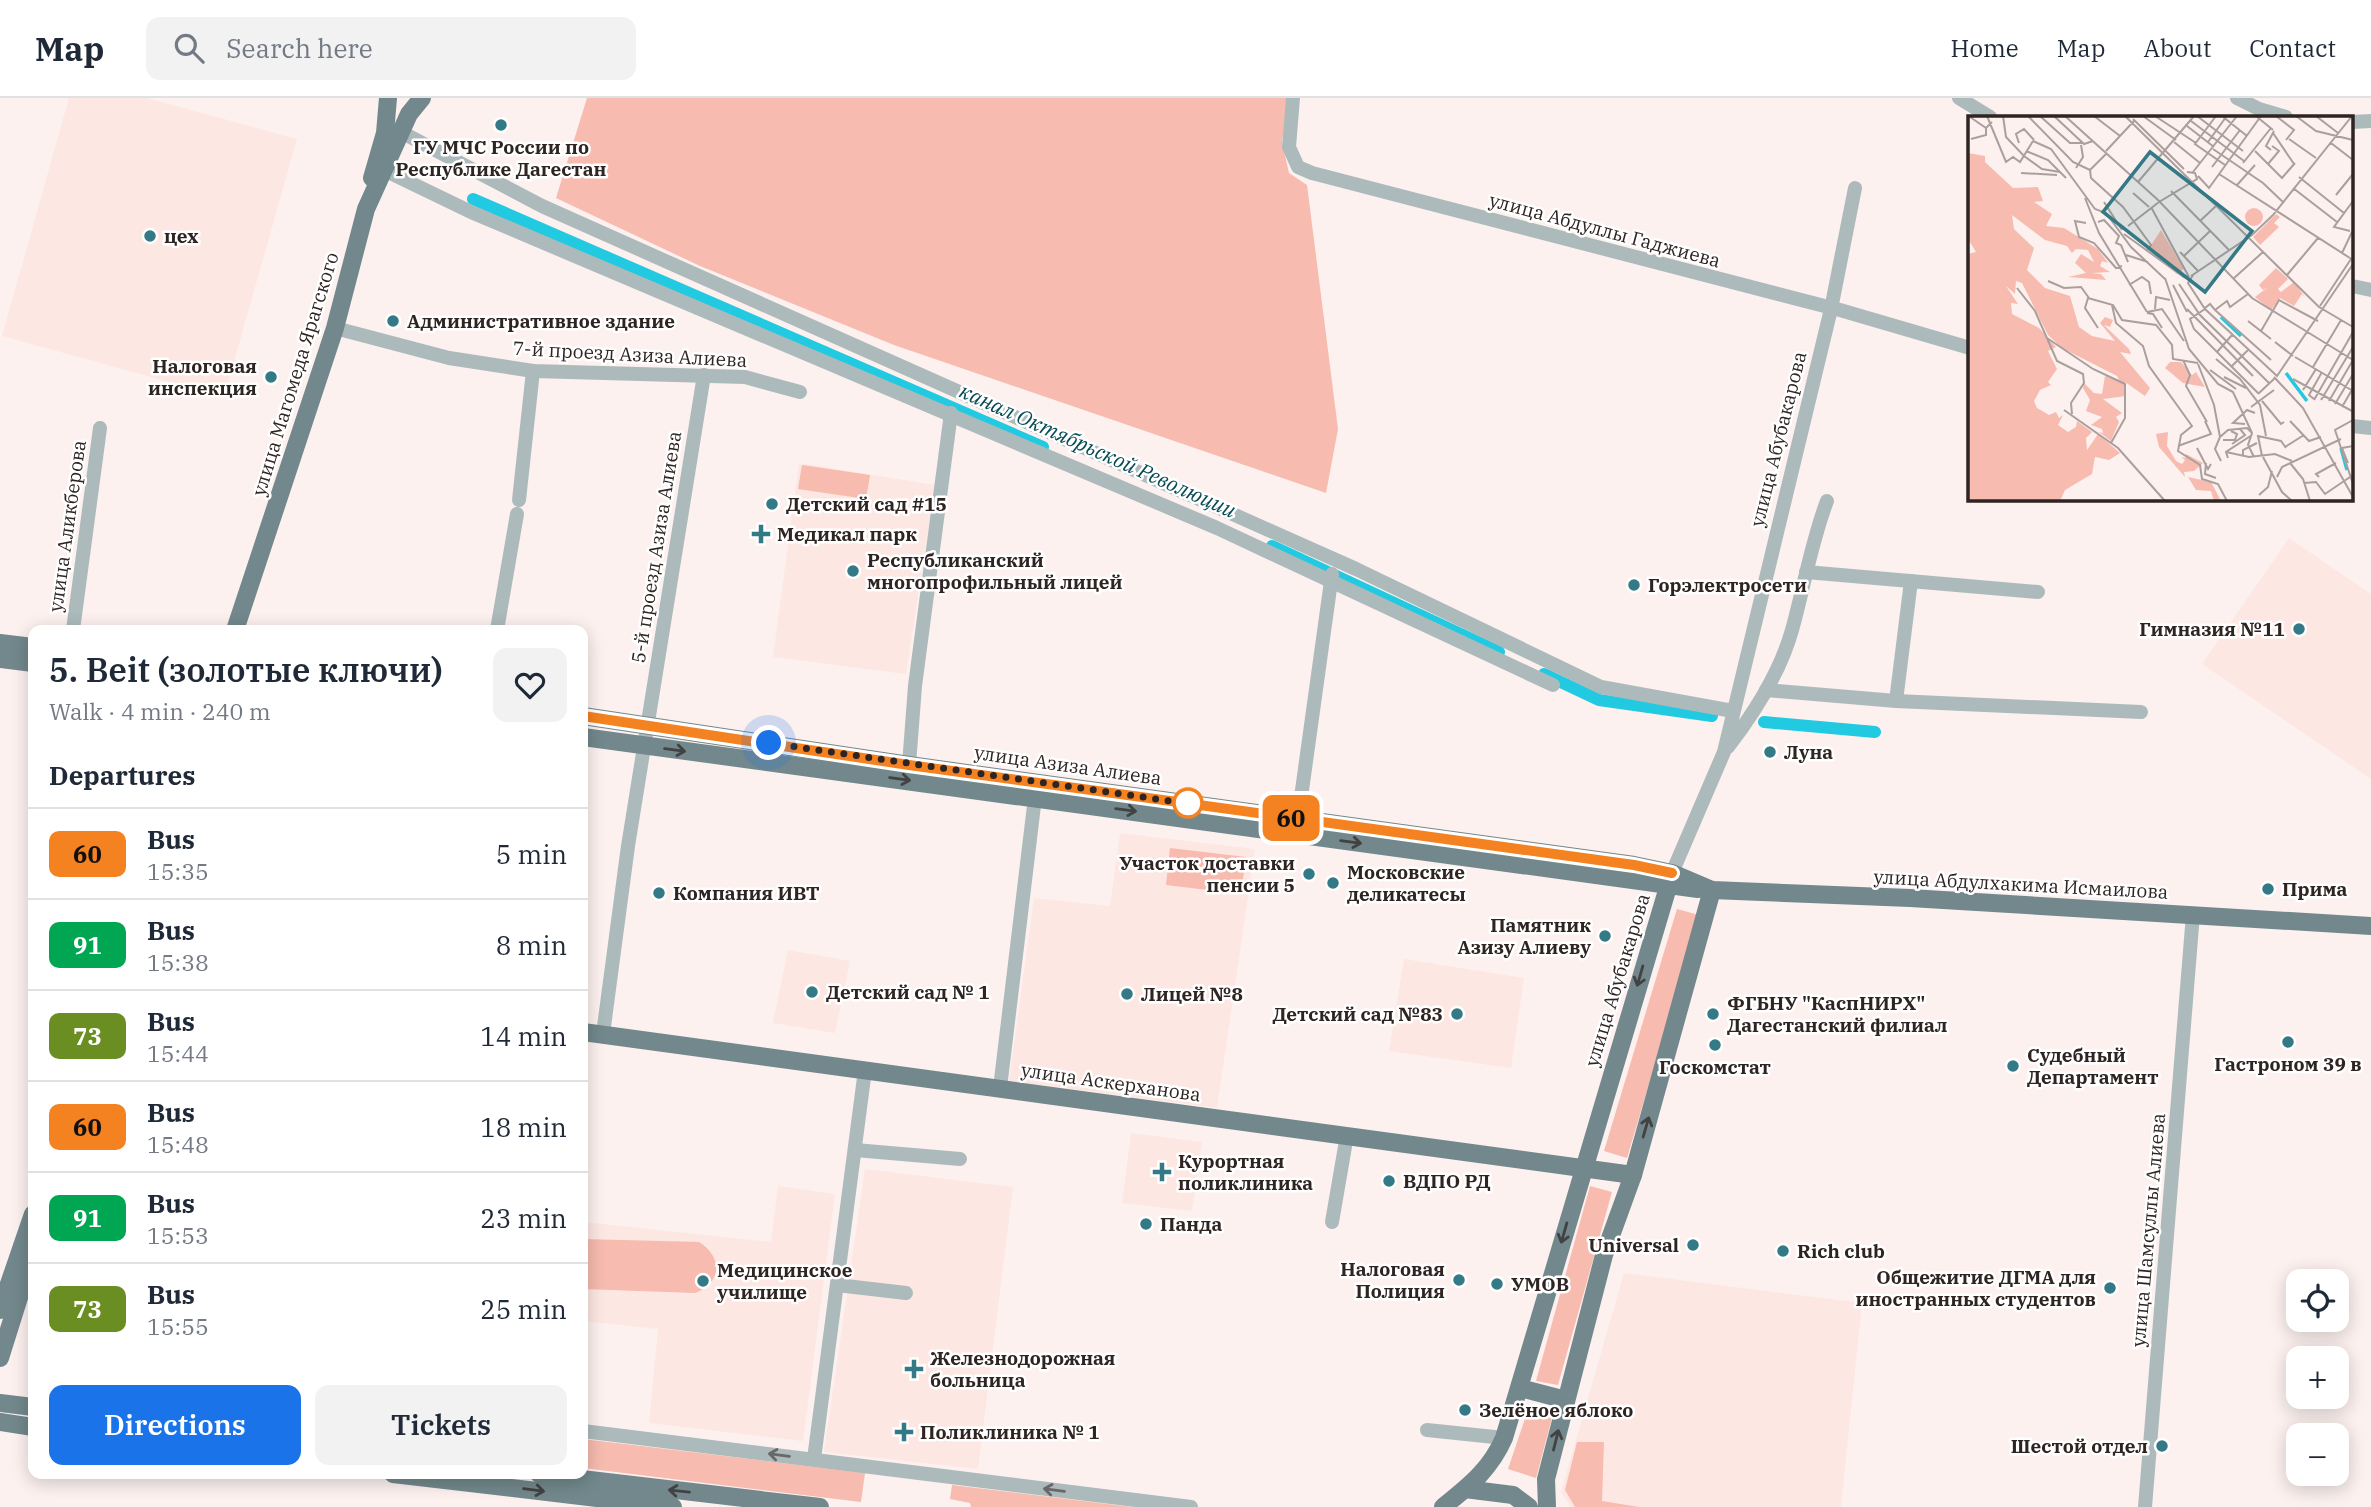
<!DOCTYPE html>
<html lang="en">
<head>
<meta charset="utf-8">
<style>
	body { margin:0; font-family:"IBM Plex Serif",serif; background:#f2f2f3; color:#1f2937; height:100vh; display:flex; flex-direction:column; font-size:26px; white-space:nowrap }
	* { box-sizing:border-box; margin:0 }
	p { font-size:23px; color:#747a83 }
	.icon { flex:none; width:38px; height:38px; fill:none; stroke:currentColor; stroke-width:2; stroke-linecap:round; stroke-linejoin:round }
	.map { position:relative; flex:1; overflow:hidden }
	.sheet { position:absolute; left:28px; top:527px; width:560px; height:854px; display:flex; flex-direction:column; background:#fff; border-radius:14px; box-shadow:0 4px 18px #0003 }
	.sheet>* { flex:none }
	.badge { padding:0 14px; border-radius:10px; font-size:24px; line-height:46px }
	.controls { position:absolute; left:2286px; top:1171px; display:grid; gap:14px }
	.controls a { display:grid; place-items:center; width:63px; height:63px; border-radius:14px; background:#fff; box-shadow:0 4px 18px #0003; font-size:35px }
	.you { position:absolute; width:35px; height:35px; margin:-18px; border:5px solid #fff; border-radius:50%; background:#1a73e8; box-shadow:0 0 0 10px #1a73e833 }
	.map>.badge { position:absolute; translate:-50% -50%; box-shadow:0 0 0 4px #fff }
	h2 { padding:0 21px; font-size:26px; line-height:63px }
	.round { display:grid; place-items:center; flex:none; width:74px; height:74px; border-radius:14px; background:#f2f2f3 }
	.summary { display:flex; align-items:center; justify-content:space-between; height:119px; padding:0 21px }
	h1 { font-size:33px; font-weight:600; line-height:52px }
	.cta { display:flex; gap:14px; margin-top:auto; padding:14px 21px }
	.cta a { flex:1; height:80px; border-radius:14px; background:#1a73e8; color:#fff; font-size:28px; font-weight:600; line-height:80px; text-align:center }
	.cta a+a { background:#f2f2f3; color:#1f2937 }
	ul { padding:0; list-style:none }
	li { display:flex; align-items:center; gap:21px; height:91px; padding:0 21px; border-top:2px solid #e0e1e3 }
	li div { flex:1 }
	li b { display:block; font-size:26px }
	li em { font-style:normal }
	li .badge { min-width:77px; font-weight:700; text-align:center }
	header { display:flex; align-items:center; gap:42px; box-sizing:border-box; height:98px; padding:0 35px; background:#fff; border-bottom:2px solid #e0e1e3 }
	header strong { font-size:33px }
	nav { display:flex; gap:38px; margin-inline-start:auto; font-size:24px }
	.search { width:490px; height:63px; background:#f2f2f3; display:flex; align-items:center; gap:18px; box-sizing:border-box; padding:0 24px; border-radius:14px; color:#747a83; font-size:26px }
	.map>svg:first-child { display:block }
	.built { fill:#fde7e2 }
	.green { fill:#f7bbaf }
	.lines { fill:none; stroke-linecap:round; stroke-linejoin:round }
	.canal { stroke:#21cae1; stroke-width:12 }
	.minor { stroke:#adbabc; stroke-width:14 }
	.major { stroke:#72888c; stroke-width:18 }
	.oneway { stroke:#424242 }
	.oneway2 { stroke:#676867 }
	.line-casing { stroke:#fff; stroke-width:16 }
	.line { stroke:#f58220; stroke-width:10 }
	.walk { stroke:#2e2422; stroke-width:7; stroke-dasharray:0 12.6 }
	.poi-dot { fill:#347a86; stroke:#fff; stroke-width:2.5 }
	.stop-dot { fill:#fff; stroke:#f58220; stroke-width:3.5 }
	.labels { text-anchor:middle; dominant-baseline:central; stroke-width:5; stroke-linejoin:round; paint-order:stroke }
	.poi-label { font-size:19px; font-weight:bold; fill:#2e2422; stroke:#fff; text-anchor:start }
	.street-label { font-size:19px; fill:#2e2422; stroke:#fff }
	.water-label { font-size:21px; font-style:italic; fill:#074c55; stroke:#fff }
	.inset-river { fill:none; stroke:#21cae1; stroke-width:3.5 }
	.inset-road { fill:none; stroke:#aa9f9d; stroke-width:2 }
	.view { fill:#347a86; fill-opacity:0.15; stroke:#347a86; stroke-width:3.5 }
	.inset-edge { fill:none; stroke:#2e2422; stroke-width:3.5 }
</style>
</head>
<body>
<header>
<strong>Map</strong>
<div class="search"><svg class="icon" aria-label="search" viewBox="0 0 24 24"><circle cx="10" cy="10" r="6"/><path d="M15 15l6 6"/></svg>Search here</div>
<nav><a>Home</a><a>Map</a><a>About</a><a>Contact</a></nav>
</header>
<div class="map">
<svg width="2371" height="1409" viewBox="0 0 2371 1409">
	<rect width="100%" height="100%" fill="#fcf1ef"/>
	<g class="built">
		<polygon points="69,0 147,0 297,41 224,299 2,238"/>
		<polygon points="799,365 935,387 906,576 773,559"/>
		<polygon points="2289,440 2371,496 2371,681 2202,566"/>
		<polygon points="1120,735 1255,751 1217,1010 1009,983 1034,800 1110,808"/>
		<polygon points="788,852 850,863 835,935 773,925"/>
		<polygon points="1404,861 1524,880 1511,970 1389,953"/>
		<polygon points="1131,1035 1202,1044 1192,1113 1122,1105"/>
		<polygon points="865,1071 1013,1089 978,1371 824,1354"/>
		<polygon points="778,1088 835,1096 803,1343 649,1325 658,1231 583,1223 583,1124 771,1144"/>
		<polygon points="1624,1175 1862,1205 1841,1409 1571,1409 1561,1394"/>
	</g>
	<g class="green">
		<polygon points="587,0 1288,0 1282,44 1289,75 1307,87 1338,331 1326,395 894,247 700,168 556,100"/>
		<polygon points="802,367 870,377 866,401 798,391"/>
		<polygon points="1170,750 1246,759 1241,796 1166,787"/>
		<polygon points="1677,811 1699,817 1627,1060 1604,1053"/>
		<polygon points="1590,1088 1612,1094 1558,1287 1536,1283"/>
		<path d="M583,1141L699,1144C723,1159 722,1185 695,1195L583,1191Z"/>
		<polygon points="1529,1309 1553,1316 1536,1380 1508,1371"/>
		<polygon points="583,1341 865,1375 861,1404 583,1370"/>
		<polygon points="1577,1344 1604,1344 1602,1403 1639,1409 1575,1409 1565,1392"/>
		<polygon points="952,1387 1132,1409 971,1409 970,1405 950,1401"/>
	</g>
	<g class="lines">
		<g class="canal">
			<polyline points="473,101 1043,349"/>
			<polyline points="1272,448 1499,554"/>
			<polyline points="1544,576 1599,602 1712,618"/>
			<polyline points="1764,624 1875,634"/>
		</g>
		<g class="minor">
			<polyline points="1293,0 1289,49 1298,69 1312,75 1840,212 1970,250"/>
			<polyline points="1959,0 1990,19"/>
			<polyline points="2237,0 2259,11 2286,19"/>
			<polyline points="2352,24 2371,23"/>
			<polyline points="401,34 542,108 1356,471 1601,589 1733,613"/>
			<polyline points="384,72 471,114 1217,430 1553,587"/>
			<polyline points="2352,188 2371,192"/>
			<polyline points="335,230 449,260 533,273 745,279 800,294"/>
			<polyline points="2352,328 2371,330"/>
			<polyline points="519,402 533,273"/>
			<polyline points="1806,474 2038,494"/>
			<polyline points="73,532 100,330"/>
			<polyline points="497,532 517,416"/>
			<polyline points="1766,592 1896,603 2141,614"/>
			<polyline points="1896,603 1911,483"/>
			<path d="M1728,649C1755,614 1780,575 1792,532C1804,489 1811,445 1827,403"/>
			<polyline points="909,667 915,588 951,315"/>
			<polyline points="1298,721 1332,476"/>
			<polyline points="1672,775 1724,654 1831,211 1855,90"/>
			<polyline points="603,936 628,748 704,277"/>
			<polyline points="1000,990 1036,691"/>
			<polyline points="855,1052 960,1061"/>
			<polyline points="1332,1124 1347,1037"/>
			<polyline points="837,1187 906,1195"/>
			<polyline points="1427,1332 1504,1340"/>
			<polyline points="583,1333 1191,1409"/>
			<polyline points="814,1361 865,972"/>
			<polyline points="2145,1409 2193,816"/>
		</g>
		<g class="major">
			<polyline points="372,80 385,35 388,0"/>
			<polyline points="235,532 335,230 366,111 409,16 422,0"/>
			<polyline points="0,545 33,549"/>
			<polyline points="0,561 33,565"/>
			<polyline points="583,618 909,667 1634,767 1672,775 1712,792 1910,800 2371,828"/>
			<polyline points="583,639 1698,791"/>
			<polyline points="583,934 1633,1077"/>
			<polyline points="0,1212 33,1116"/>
			<polyline points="0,1260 33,1155"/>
			<polyline points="1520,1290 1566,1302"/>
			<polyline points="0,1305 33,1309"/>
			<polyline points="0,1324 33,1329"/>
			<polyline points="393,1376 673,1409"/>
			<polyline points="539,1376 820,1409"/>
			<polyline points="1465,1391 1513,1397 1529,1409"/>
			<path d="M1443,1409C1469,1388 1490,1372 1504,1340L1671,779"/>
			<polyline points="1547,1409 1546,1381 1604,1157 1633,1077 1712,792"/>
		</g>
	</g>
	<defs><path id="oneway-shaft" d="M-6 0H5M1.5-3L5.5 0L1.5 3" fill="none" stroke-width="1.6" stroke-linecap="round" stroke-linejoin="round" transform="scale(1.75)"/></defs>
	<g class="oneway">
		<use href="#oneway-shaft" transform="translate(675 652) rotate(7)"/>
		<use href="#oneway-shaft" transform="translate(900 681) rotate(8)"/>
		<use href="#oneway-shaft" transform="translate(1126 712) rotate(8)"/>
		<use href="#oneway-shaft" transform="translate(1351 744) rotate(8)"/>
		<use href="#oneway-shaft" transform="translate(1640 878) rotate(106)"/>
		<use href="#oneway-shaft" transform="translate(1646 1029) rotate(-74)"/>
		<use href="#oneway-shaft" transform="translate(1564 1135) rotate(106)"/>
		<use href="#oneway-shaft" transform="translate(1556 1342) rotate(-76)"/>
		<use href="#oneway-shaft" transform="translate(534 1392) rotate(7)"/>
		<use href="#oneway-shaft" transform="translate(679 1393) rotate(-174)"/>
	</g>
	<g class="oneway2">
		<use href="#oneway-shaft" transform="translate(779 1357) rotate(-173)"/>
		<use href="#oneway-shaft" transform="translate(1054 1392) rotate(-173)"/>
	</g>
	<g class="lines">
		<defs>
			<polyline id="line" points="583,618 909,667 1634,767 1672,775"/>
		</defs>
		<use href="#line" class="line-casing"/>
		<use href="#line" class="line"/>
		<polyline class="walk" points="769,645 1191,706 1188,705"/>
	</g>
	<g class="poi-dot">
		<circle cx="501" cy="27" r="7"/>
		<circle cx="150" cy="138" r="7"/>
		<circle cx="393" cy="223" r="7"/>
		<circle cx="271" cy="279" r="7"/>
		<circle cx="772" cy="406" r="7"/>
		<path d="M757.5 425.5h7v7h7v7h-7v7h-7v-7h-7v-7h7z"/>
		<circle cx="853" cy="473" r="7"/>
		<circle cx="1634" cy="487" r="7"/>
		<circle cx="2299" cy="531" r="7"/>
		<circle cx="1770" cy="654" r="7"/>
		<circle cx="1309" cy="776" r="7"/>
		<circle cx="1333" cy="785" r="7"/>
		<circle cx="2268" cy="791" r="7"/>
		<circle cx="659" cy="795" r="7"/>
		<circle cx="1605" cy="838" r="7"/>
		<circle cx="812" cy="894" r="7"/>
		<circle cx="1127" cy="896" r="7"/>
		<circle cx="1457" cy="916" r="7"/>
		<circle cx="1713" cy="916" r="7"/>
		<circle cx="2288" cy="944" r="7"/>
		<circle cx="1715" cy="947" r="7"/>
		<circle cx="2013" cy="968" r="7"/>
		<path d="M1158.5 1063.5h7v7h7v7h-7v7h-7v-7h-7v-7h7z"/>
		<circle cx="1389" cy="1083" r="7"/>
		<circle cx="1146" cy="1126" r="7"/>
		<circle cx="1693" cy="1147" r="7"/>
		<circle cx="1783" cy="1153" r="7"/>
		<circle cx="1459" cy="1182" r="7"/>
		<circle cx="703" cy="1183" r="7"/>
		<circle cx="1497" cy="1186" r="7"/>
		<circle cx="2110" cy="1190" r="7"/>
		<path d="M910.5 1260.5h7v7h7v7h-7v7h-7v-7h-7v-7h7z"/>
		<circle cx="1465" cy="1312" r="7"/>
		<path d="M900.5 1323.5h7v7h7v7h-7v7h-7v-7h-7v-7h7z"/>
		<circle cx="2162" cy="1348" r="7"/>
	</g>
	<circle class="stop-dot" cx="1188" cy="705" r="14"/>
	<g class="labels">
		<g class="poi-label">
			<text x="501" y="49" text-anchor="middle">ГУ МЧС России по<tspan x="501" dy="22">Республике Дагестан</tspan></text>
			<text x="164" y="138">цех</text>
			<text x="407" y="223">Административное здание</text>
			<text x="257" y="268" text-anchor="end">Налоговая<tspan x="257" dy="22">инспекция</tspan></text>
			<text x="786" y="406">Детский сад #15</text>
			<text x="777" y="436">Медикал парк</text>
			<text x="867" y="462">Республиканский<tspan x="867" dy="22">многопрофильный лицей</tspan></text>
			<text x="1648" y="487">Горэлектросети</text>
			<text x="2285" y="531" text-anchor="end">Гимназия №11</text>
			<text x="1784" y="654">Луна</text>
			<text x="1295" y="765" text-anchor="end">Участок доставки<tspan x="1295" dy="22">пенсии 5</tspan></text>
			<text x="1347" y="774">Московские<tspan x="1347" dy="22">деликатесы</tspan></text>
			<text x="2282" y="791">Прима</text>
			<text x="673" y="795">Компания ИВТ</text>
			<text x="1591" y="827" text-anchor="end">Памятник<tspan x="1591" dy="22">Азизу Алиеву</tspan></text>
			<text x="826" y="894">Детский сад № 1</text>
			<text x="1141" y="896">Лицей №8</text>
			<text x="1727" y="905">ФГБНУ "КаспНИРХ"<tspan x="1727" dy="22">Дагестанский филиал</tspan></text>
			<text x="1443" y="916" text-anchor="end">Детский сад №83</text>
			<text x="2027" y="957">Судебный<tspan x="2027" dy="22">Департамент</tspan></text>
			<text x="2288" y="966" text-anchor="middle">Гастроном 39 в</text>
			<text x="1715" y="969" text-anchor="middle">Госкомстат</text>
			<text x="1178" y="1063">Курортная<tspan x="1178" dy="22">поликлиника</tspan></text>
			<text x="1403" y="1083">ВДПО РД</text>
			<text x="1160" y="1126">Панда</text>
			<text x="1679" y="1147" text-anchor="end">Universal</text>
			<text x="1797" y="1153">Rich club</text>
			<text x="1445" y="1171" text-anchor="end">Налоговая<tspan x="1445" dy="22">Полиция</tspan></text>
			<text x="717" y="1172">Медицинское<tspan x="717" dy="22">училище</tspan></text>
			<text x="2096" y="1179" text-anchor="end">Общежитие ДГМА для<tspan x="2096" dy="22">иностранных студентов</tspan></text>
			<text x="1511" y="1186">УМОВ</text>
			<text x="930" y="1260">Железнодорожная<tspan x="930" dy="22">больница</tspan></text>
			<text x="1479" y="1312">Зелёное яблоко</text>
			<text x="920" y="1334">Поликлиника № 1</text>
			<text x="2148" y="1348" text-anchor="end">Шестой отдел</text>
		</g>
		<g class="street-label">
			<text transform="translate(1605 132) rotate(15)">улица Абдуллы Гаджиева</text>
			<text transform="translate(630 256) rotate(3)">7-й проезд Азиза Алиева</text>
			<text transform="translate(295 276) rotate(-73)">улица Магомеда Ярагского</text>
			<text transform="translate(1778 341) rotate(-76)">улица Абубакарова</text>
			<text transform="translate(67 428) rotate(-82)">улица Аликберова</text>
			<text transform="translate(656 449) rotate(-81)">5-й проезд Азиза Алиева</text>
			<text transform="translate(1068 667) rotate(8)">улица Азиза Алиева</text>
			<text transform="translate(2021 786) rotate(3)">улица Абдулхакима Исмаилова</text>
			<text transform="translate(1617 882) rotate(-73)">улица Абубакарова</text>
			<text transform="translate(1111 984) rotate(8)">улица Аскерханова</text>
			<text transform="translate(2148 1132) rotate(-85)">улица Шамсуллы Алиева</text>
		</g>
		<g class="water-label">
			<text transform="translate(1098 352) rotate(24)">канал Октябрьской Революции</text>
		</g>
	</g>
	<g transform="translate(1968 18)">
		<rect width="385" height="385" fill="#fcf1ef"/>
		<path d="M0,37L17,40V46L45,72L70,71L75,85L66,86L84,98L78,110L96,112L130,133L140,147L134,145L132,150L142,156L124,157L133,158L138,164L100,161L118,157L107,147L113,138L126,146L120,134L108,133L104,137L99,130L77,124L44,99L46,113L66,132L59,154L77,172L102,180L111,211L124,220L147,225L132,207L137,201L145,204L142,211L136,209L161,233L163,238L152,236L182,272L177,280L157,266L158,280L135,283L154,297L148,301L151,306L143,325L131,316L135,317L134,313L123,309L134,301L118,295L122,284L115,272L116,267L126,277L134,278L137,260L151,264L149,260L94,232L80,219L54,167L48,165L47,178L38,170L50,188L43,187L44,198L71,212L88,231L80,235L89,253L80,266L83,269L72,274L66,285L69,292L81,299L88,296L91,302L95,299L90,309L100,316L108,311L109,305L124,316L118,322L119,334L130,318L152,337L141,344L127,341L124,358L97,374L92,385H0V138L8,136L0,123ZM277 101a9 9 0 1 1 18 0a9 9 0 1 1-18 0ZM308,98L312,101L306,107L311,111L292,129L285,121ZM193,114L216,153L209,158L180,134ZM308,152L320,163L310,173L313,176L326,166L337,181L334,178L326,190L312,182L303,194L287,181L300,171L295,174L291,169ZM202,246H213L224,259L228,256L237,271L215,267L197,252ZM200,316L199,330L208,345L214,348L217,344L213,341L217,342L218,338L235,347L226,355L216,356L217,361L191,331L188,318ZM220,361L243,366L253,385H246L243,375L228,374Z" fill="#f7bbaf"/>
		<path class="inset-river" d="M253,201L273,220M318,257L339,285M373,332L379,354"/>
		<path class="inset-road" d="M19,0L38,46L45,41L52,46L65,25M35,0L38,21L56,40L74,53L92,56M60,0L105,46L122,54L123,62L155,91L183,129L179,134M72,0L102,27H115M86,0L116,28L125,25M97,0L190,84L284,182L385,244M126,0L152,20M157,0L351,191L385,211M175,0L208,24M187,0L228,27M229,0L275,35M248,0L227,28L257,49M254,0L279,20M288,0L305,14M308,0L326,14L318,24M328,0L348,15L385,24M348,0L370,17M2,1L18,12L24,6M165,3L216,53M223,5L276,45M219,10L246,31M305,17L326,48M3,23L18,19V12M321,23L348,42M65,25L83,33L127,93L138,97L163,131L197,163M206,26L232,47M240,26L258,1M51,27L48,18L56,13L66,24M363,27L385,44M245,33L295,67L316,87M303,34L298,30L306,15M58,35L80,44L98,62M138,35L166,5M287,35L314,62L327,47M275,47L303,12M300,48L311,35L304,30M244,51L272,14M108,52L115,41L113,29M122,54L138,38M225,56L269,0M53,57L89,59M251,58L385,144M230,60L241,72L293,0M331,61L376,97M170,66L226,0M269,69L287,49M325,72L369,106M203,75L261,134M165,77L181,91M368,79L385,58M117,82L131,117L179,196M136,86L154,114M191,86L229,63L227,57L219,56M183,91L221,161M232,105L248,90M130,106L136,104L151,120L148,127L153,129L160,146M118,107L107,105L111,121L126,127L148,152L154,150M160,110L191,86M382,115L366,111L385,85M156,118L217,162M212,136L230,155M374,137L384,116M158,139L180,146M216,140L242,115M225,159L220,167L237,193L309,260L385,148M319,159L350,122M223,160L284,119L305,99L384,0M197,162L221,233L250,268L265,276L284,317M265,163L295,136M80,165L96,172L113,171L121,182M211,168L232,199L301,267M161,169L174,161L181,166L183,178M205,169L219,196M49,172L67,195L89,245L115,258L116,267L103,287L104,298M144,189L148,207L175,230L181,250L224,310L213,319L210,335L232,349L234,363L250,368L259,385M352,190L383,143M237,192L242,188L247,194L259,185L262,191L280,178M187,193L188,181L202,184M219,193L285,260M237,193L222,203L226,213L290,277M247,194L303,244M179,196L194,193L216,225M179,197L185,198L194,212M280,205L303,223M130,212L117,192L120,182L145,189L154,204L188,209L204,229L205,243L230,247M293,215L311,184L350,205M79,222L125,253L157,268V302L143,327M307,226L325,240M249,236L264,219M327,241L385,275M248,243L272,263L292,289L298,320M215,244L222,259L218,270L239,306M230,248L246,289L252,321L247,333L253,345M264,250L280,234M345,251L373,204M242,254L268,273M256,261L278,272M306,261L335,292L385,381M325,263L384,295M335,274L348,253M290,278L307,262M346,283L341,279L354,256M346,284L385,216M353,284L385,231M294,285L313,308L316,306M361,285L385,244M367,288L385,258M283,291L306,274M374,291L385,272M96,294L150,332L197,385M385,304L367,314L385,368M322,305L341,325L353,321M277,308L265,307L279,294L287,297M252,321L260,314L279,312L284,317L280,329L286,341M255,324H267L269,318L263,315M264,328L277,319L272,313M210,330L243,318L237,305M317,331L336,319M229,332L240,353L243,348M258,336L281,341L307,338L324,345M275,340V334L289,327M294,340L290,320L313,325L318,332M295,341L314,376L324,385M260,342L258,336L284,319M238,347L237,358L248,362M322,347L335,363L342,385M380,347L374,332L385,330M309,361L314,351L373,323M351,361L348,358L368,347M336,367L348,366L357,378L385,359M291,379L300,371L304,355"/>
		<path class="view" d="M182,36L284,115L237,176L135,96Z"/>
		<rect width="385" height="385" class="inset-edge"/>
	</g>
</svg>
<div class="controls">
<a><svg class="icon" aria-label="locate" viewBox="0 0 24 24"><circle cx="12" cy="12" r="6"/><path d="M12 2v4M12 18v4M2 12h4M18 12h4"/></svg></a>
<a>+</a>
<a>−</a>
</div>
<div class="you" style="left:769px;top:645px"></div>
<b class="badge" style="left:1291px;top:720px;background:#f58220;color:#111">60</b>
<section class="sheet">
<div class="summary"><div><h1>5. Beit (золотые ключи)</h1><p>Walk · 4 min · 240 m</p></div><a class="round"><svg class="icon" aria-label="heart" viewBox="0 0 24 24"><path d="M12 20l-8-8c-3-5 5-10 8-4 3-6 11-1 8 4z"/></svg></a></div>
<h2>Departures</h2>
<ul>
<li><span class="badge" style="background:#f58220;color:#111">60</span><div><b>Bus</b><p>15:35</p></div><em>5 min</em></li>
<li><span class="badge" style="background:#00a651;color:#fff">91</span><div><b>Bus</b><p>15:38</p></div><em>8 min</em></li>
<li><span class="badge" style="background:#6b8e23;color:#fff">73</span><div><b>Bus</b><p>15:44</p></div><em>14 min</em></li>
<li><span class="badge" style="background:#f58220;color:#111">60</span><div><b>Bus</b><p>15:48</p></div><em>18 min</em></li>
<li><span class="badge" style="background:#00a651;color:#fff">91</span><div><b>Bus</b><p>15:53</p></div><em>23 min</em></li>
<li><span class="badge" style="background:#6b8e23;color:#fff">73</span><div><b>Bus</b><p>15:55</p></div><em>25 min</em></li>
</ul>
<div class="cta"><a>Directions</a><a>Tickets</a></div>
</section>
</div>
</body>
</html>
